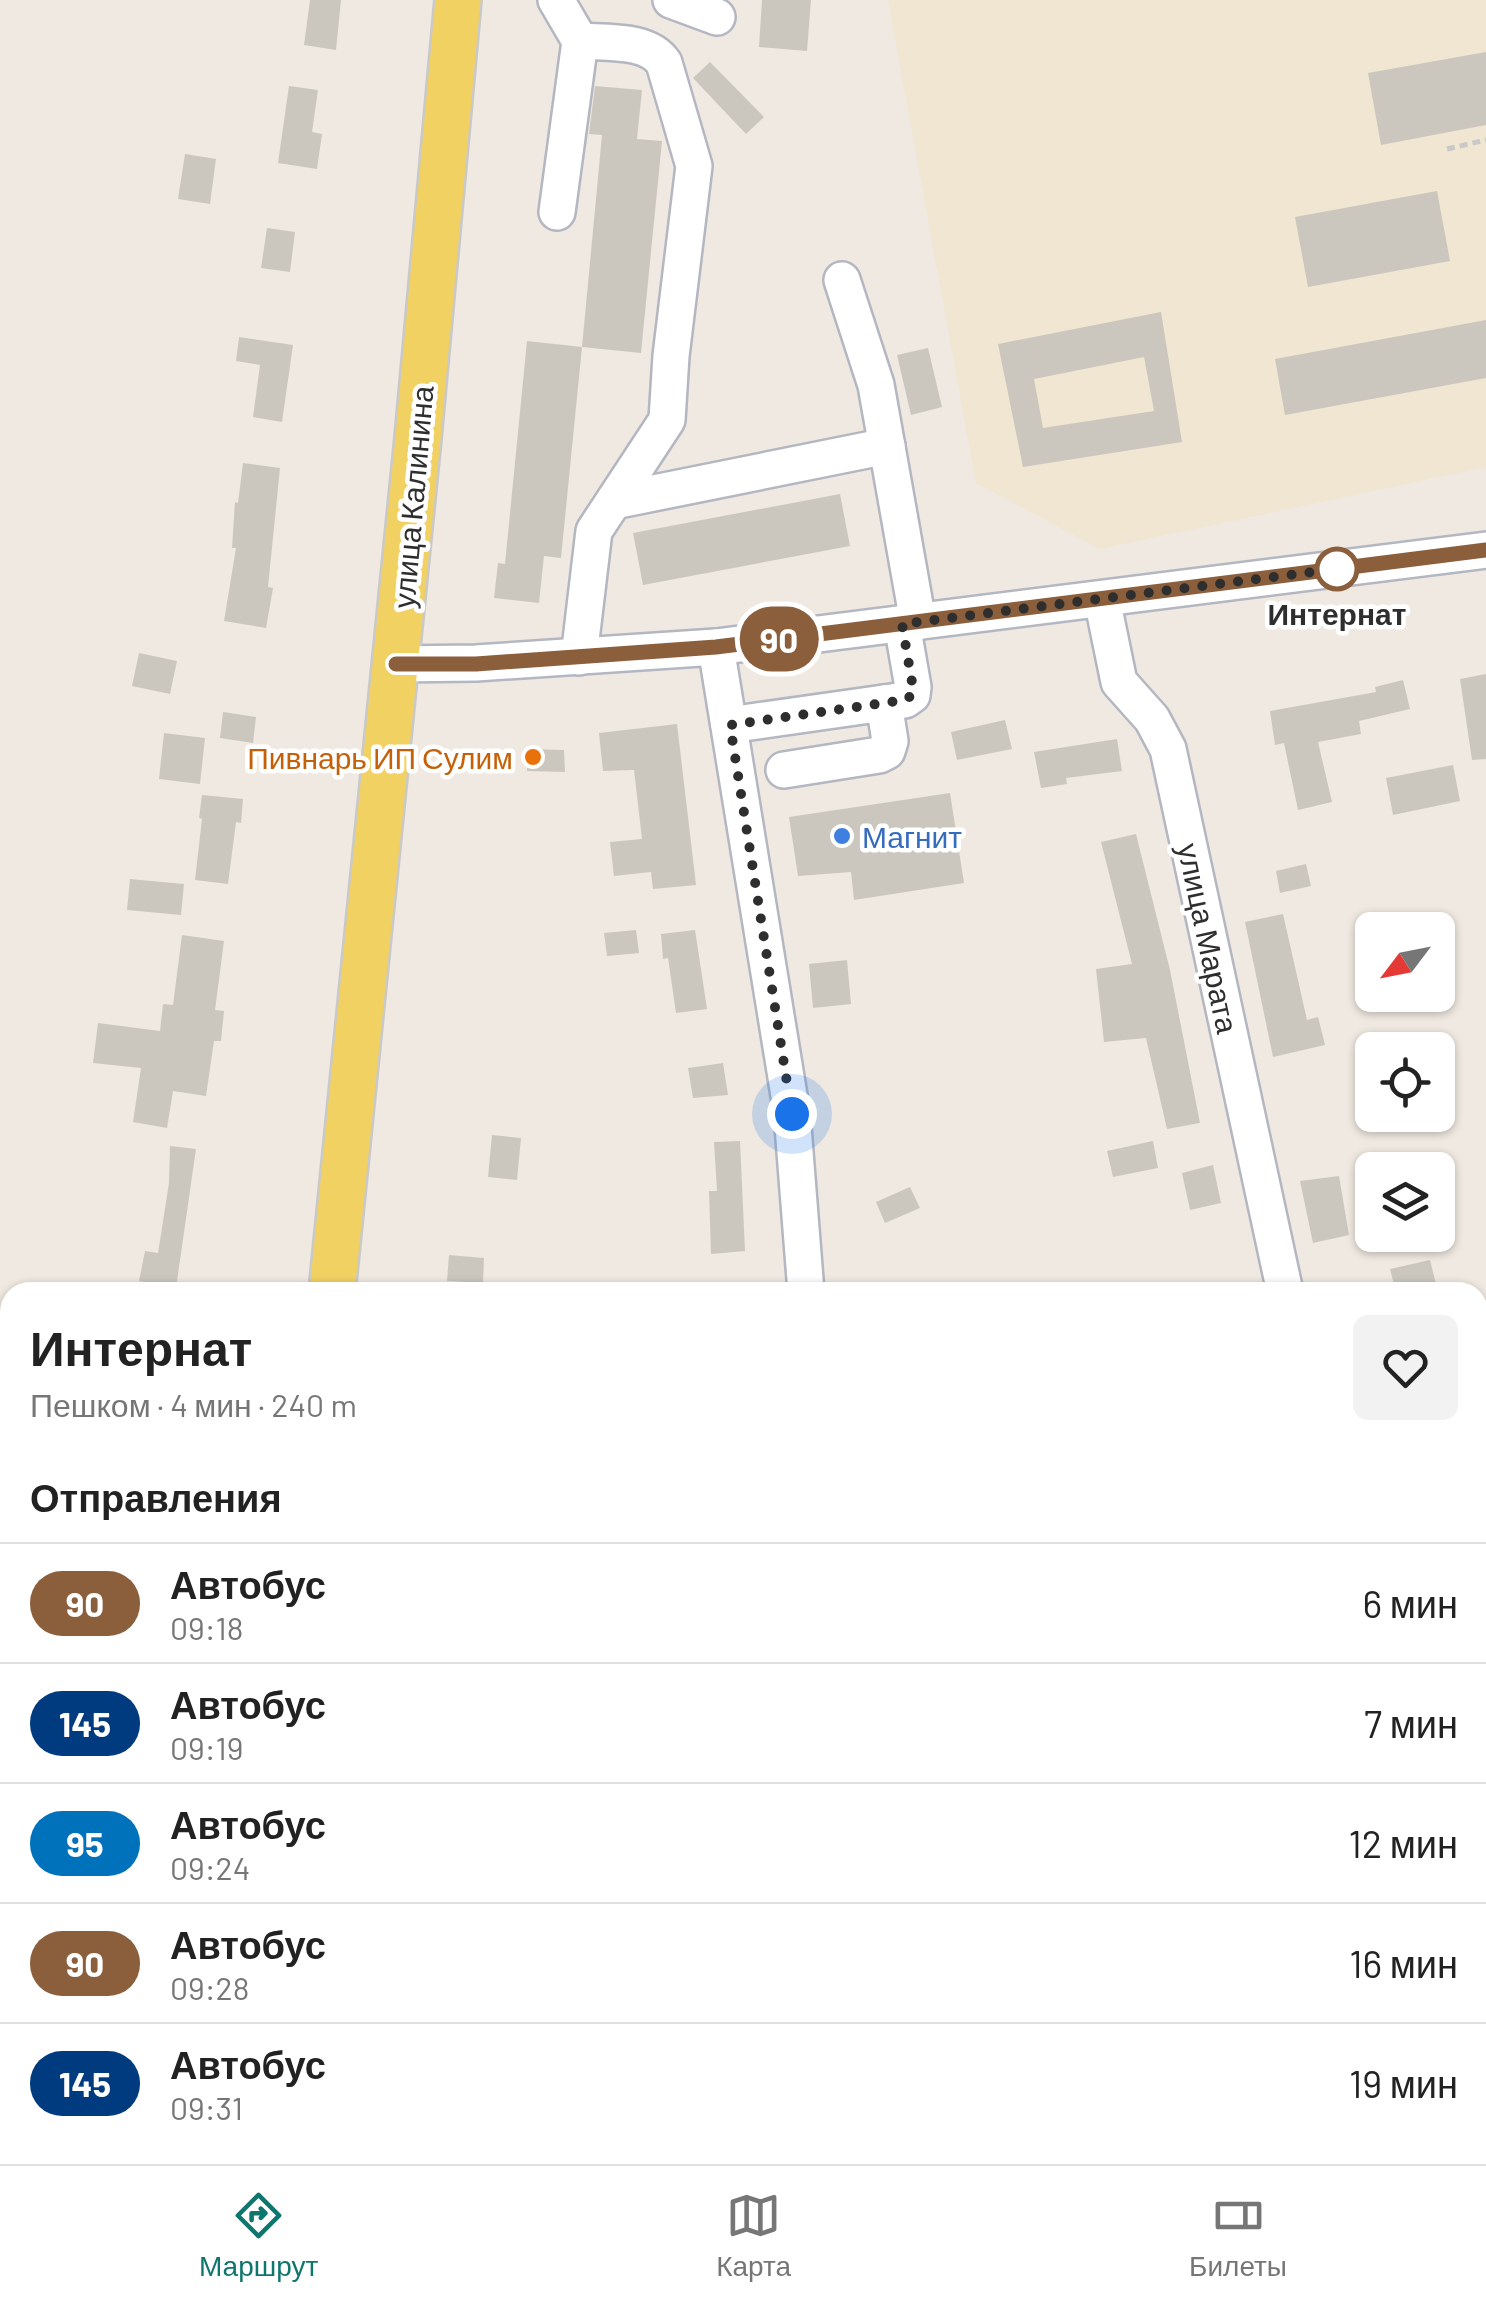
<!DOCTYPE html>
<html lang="ru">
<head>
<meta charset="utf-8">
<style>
	body { margin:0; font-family:Barlow,sans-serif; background:#f2f2f2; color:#222; height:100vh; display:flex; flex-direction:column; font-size:38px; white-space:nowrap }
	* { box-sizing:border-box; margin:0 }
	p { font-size:32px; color:#767676 }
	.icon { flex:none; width:55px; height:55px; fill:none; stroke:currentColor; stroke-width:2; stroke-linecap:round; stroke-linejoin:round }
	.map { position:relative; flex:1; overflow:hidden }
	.drawer { position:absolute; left:0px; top:1282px; width:1488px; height:882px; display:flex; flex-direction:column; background:#fff; border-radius:30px 30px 0 0; box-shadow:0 2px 8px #0004 }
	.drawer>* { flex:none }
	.badge { padding:0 20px; border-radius:32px; font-size:35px; line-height:65px }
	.needle { width:65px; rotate:238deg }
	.controls { position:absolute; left:1355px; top:912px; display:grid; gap:20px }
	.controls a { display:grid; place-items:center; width:100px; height:100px; border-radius:15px; background:#fff; box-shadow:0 2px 8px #0004; font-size:50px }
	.you { position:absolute; width:50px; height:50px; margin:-25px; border:8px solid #fff; border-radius:50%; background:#1a73e8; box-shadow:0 0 0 15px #1a73e833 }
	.map>.badge { position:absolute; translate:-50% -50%; box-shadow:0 0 0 5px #fff }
	h2 { padding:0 30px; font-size:38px; line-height:90px }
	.round { display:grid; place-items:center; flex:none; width:105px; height:105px; border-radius:15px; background:#f2f2f2 }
	.overview { display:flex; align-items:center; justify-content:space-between; height:170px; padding:0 30px }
	h1 { font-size:48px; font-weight:700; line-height:75px }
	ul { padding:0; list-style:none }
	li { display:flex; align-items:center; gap:30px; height:120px; padding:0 30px; border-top:2px solid #e0e0e0 }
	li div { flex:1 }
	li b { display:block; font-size:38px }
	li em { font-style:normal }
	li .badge { min-width:110px; font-weight:700; text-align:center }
	.menu { display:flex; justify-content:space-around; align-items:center; height:140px; border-top:2px solid #e0e0e0; background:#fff; font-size:28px; color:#767676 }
	.menu a { display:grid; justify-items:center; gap:5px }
	.menu .active { color:#0f766e }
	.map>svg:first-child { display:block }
	.education { fill:#f0e6d1 }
	.building { fill:#cbc7bf; fill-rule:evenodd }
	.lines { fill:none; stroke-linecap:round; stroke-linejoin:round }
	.minor-casing { stroke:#b4b7c1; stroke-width:40 }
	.major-casing { stroke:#c9c9c9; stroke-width:50 }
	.path { stroke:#c9c9c9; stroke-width:5; stroke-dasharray:8 5; stroke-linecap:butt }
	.minor { stroke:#fff; stroke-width:35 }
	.major { stroke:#f2d163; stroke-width:45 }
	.line-casing { stroke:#fff; stroke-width:22 }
	.line { stroke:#8b5e3c; stroke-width:15 }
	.walk { stroke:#2e2e2e; stroke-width:10; stroke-dasharray:0 18 }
	.stop-dot { fill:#fff; stroke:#8b5e3c; stroke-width:5 }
	.food-dot { fill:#e8710a; stroke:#fff; stroke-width:4 }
	.shop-dot { fill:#3f7fe0; stroke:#fff; stroke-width:4 }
	.labels { text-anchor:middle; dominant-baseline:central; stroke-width:9; stroke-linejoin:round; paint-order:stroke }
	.street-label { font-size:30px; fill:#2e2e2e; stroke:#fff }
	.stop-label { font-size:30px; font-weight:bold; fill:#2e2e2e; stroke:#fff }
	.food-label { font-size:30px; fill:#c56008; stroke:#fff; text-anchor:end }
	.shop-label { font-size:30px; fill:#366cbe; stroke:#fff; text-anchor:start }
</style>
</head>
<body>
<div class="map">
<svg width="1486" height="2164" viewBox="0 0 1486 2164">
	<rect width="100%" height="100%" fill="#efe9e1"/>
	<polygon class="education" points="888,0 1486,0 1486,467 1100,549 976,483"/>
	<g class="building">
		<polygon points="310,0 341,0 336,50 304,45"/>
		<polygon points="762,0 811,0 807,51 759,47"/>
		<polygon points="1486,52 1486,125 1381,145 1368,73"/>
		<polygon points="710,62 764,117 746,134 693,78"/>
		<polygon points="289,86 318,90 312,132 322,134 317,169 278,163"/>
		<polygon points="595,86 642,90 637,139 662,141 641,353 582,347 602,135 589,134"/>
		<polygon points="185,154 216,159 210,204 178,199"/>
		<polygon points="1437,191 1450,261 1308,287 1295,217"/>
		<polygon points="267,228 295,232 290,272 261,268"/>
		<path d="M1161,312L1182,442L1023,467L998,344ZM1144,357L1154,411L1043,428L1034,379Z"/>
		<polygon points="1486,320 1486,378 1285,415 1275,359"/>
		<polygon points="239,337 293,345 282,422 253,417 260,365 236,361"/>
		<polygon points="527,341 582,347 561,558 544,556 539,603 494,598 498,563 505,564"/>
		<polygon points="928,348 942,407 911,415 897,355"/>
		<polygon points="243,463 280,468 268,587 273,588 266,628 224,621 236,548 232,548 235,502 238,503"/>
		<polygon points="840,494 850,546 643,585 633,533"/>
		<polygon points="139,653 177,661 170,694 132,686"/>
		<polygon points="1486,674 1486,759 1472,760 1460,679"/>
		<polygon points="1403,680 1410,709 1359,721 1361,734 1318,742 1332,802 1298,810 1284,743 1275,745 1270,711 1376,692 1375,687"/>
		<polygon points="223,712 256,717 253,743 220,738"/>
		<polygon points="1005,720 1012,749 957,760 951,732"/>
		<polygon points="677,724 696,885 653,889 651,872 614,876 610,842 642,839 634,770 603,771 599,733"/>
		<polygon points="164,733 205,738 200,784 159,779"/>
		<polygon points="1117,739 1122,771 1066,778 1067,784 1041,788 1034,752"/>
		<polygon points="528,749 564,750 565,772 527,771"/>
		<polygon points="1453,765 1460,801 1393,815 1386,778"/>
		<polygon points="950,793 964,883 854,900 851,872 798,876 789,817"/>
		<polygon points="202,795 243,799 241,823 236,822 228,884 195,880 202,819 199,818"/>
		<polygon points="1136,834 1170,970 1200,1123 1167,1129 1146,1038 1104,1042 1096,969 1132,964 1101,842"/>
		<polygon points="1306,864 1311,886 1280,893 1276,871"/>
		<polygon points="130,879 184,884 181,915 127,910"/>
		<polygon points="1283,914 1307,1020 1318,1017 1325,1045 1273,1057 1245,922"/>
		<polygon points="636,930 639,953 607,956 604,933"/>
		<polygon points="695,930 707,1009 676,1013 668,958 663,959 661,934"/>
		<polygon points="182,935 224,941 215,1010 224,1011 221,1041 214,1041 206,1096 173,1091 167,1128 133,1122 141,1068 93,1063 98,1023 160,1031 163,1004 173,1005"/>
		<polygon points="847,960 851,1004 813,1008 809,964"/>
		<polygon points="723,1063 728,1095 693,1098 688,1068"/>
		<polygon points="492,1135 521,1138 517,1180 488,1177"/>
		<polygon points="740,1141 745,1251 711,1254 709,1191 717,1191 714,1142"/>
		<polygon points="1153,1141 1158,1168 1113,1177 1107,1151"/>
		<polygon points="170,1146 196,1149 176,1288 139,1281 145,1251 158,1253 169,1183"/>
		<polygon points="1213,1165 1221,1203 1190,1210 1182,1173"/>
		<polygon points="1339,1176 1349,1235 1313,1243 1300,1181"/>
		<polygon points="910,1187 920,1208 885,1223 876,1202"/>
		<polygon points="449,1255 484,1258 483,1283 447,1281"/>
		<polygon points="1430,1260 1437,1288 1396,1292 1390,1269"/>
	</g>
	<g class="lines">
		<defs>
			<g id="minor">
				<polyline points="556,0 580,41 557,212"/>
				<polyline points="671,0 717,17"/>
				<polyline points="842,280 876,385 918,622"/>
				<polyline points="614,501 887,446"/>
				<polyline points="1102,599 1119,682 1152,719 1168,749 1285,1292"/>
				<polyline points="716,647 792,1114 806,1292"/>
				<path d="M579,657L594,531L667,420L671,356L694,166L664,63C648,39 607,43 580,41"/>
				<polyline points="396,664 476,663 716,647 1486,550"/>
				<polyline points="729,725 905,700 912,695 913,687 902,624"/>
				<polyline points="784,770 879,755 887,751 890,741 884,703"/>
				<polyline points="1478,1637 1486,1635"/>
				<polyline points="883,2155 884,2164"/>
				<polyline points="1436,2155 1437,2164"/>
			</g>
			<g id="major">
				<polyline points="332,1292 418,438 458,0"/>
				<polyline points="244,2164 245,2155"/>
			</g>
		</defs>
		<use href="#minor" class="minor-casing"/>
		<use href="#major" class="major-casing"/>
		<polyline class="path" points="1447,149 1486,140"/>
		<use href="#minor" class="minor"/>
		<use href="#major" class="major"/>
	</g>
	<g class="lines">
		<defs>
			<polyline id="line" points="396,664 476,664 716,647 1486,550"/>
		</defs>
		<use href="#line" class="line-casing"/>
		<use href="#line" class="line"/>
		<polyline class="walk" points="792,1114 730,725 905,700 912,695 913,688 902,624 1337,569"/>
	</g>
	<circle class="stop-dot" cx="1337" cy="569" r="20"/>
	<circle class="food-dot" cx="533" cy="757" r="10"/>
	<circle class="shop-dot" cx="842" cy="836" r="10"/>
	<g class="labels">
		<g class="street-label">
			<text transform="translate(412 497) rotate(-85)">улица Калинина</text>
			<text transform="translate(1209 938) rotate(78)">улица Марата</text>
		</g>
		<g class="stop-label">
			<text x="1337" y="613">Интернат</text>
		</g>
		<g class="food-label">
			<text x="513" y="757">Пивнарь ИП Сулим</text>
		</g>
		<g class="shop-label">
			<text x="862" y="836">Магнит</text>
		</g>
	</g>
</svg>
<div class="controls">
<a><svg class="needle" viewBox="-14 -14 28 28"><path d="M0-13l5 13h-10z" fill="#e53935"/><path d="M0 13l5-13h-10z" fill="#767676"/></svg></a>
<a><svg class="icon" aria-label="locate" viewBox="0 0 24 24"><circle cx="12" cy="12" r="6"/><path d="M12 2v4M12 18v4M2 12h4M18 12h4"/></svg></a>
<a><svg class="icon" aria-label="layers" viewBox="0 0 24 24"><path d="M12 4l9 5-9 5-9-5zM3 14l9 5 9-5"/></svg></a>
</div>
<div class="you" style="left:792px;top:1114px"></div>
<b class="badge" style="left:779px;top:639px;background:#8b5e3c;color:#fff">90</b>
<section class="drawer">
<div class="overview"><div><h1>Интернат</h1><p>Пешком · 4 мин · 240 m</p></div><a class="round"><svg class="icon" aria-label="heart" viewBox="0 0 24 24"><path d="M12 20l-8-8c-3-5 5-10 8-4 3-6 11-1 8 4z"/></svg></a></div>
<h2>Отправления</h2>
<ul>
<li><span class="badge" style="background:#8b5e3c;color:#fff">90</span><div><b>Автобус</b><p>09:18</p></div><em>6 мин</em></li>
<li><span class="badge" style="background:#003b80;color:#fff">145</span><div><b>Автобус</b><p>09:19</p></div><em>7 мин</em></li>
<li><span class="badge" style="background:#0072bc;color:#fff">95</span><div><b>Автобус</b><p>09:24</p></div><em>12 мин</em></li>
<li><span class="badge" style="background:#8b5e3c;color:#fff">90</span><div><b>Автобус</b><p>09:28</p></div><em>16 мин</em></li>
<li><span class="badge" style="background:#003b80;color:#fff">145</span><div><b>Автобус</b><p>09:31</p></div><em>19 мин</em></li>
</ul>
</section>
</div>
<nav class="menu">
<a class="active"><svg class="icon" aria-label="directions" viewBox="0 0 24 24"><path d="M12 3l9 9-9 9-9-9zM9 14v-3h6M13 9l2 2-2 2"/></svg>Маршрут</a>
<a><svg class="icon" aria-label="map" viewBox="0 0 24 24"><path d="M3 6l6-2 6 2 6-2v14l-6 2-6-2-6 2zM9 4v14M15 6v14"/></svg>Карта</a>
<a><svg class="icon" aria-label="tickets" viewBox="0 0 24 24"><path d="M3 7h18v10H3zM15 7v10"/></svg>Билеты</a>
</nav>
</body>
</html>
